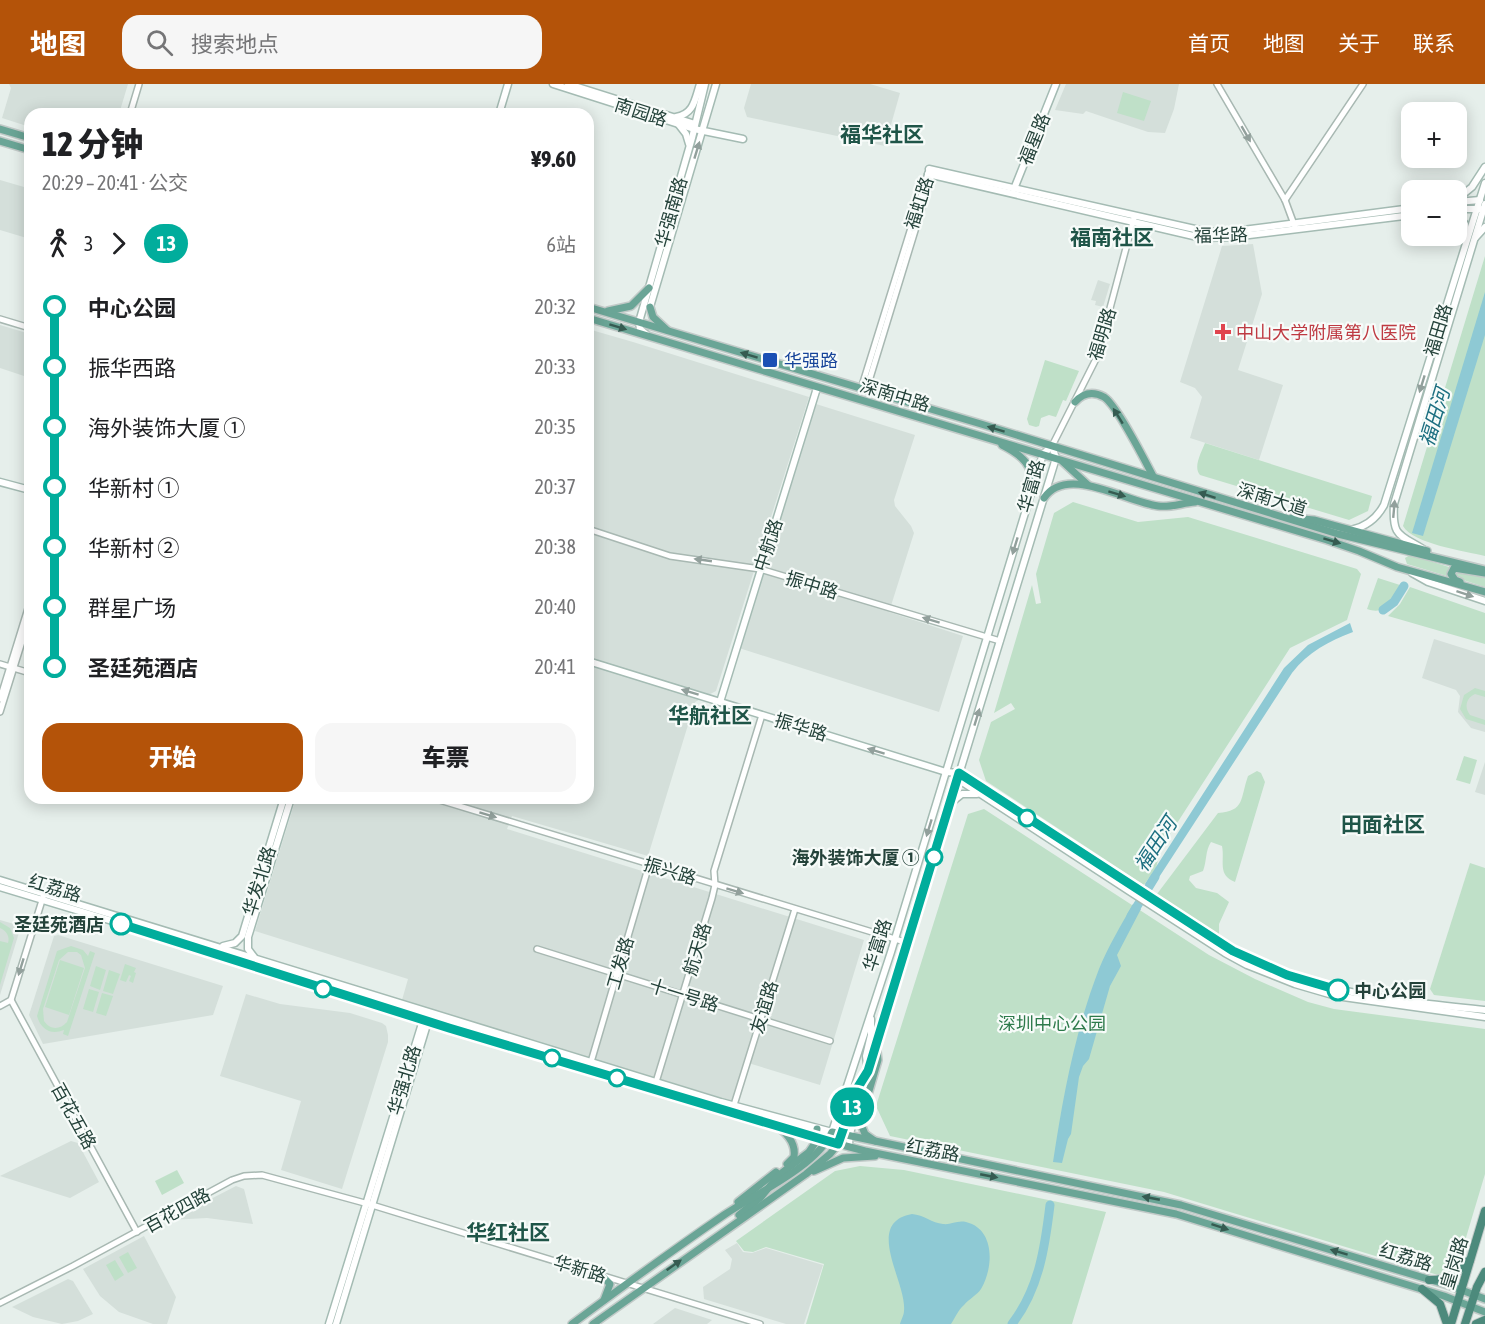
<!DOCTYPE html>
<html lang="zh">
<head>
<meta charset="utf-8">
<style>
	body { margin:0; font-family:"Asap Condensed","Noto Sans SC",sans-serif; background:#f6f6f6; color:#202124; height:100vh; display:flex; flex-direction:column; font-size:22px; white-space:nowrap }
	* { box-sizing:border-box; margin:0 }
	p { font-size:20px; color:#757577 }
	.icon { flex:none; width:33px; height:33px; fill:none; stroke:currentColor; stroke-width:2; stroke-linecap:round; stroke-linejoin:round }
	.map { position:relative; flex:1; overflow:hidden }
	.details { position:absolute; left:24px; top:24px; width:570px; height:696px; display:flex; flex-direction:column; background:#fff; border-radius:18px; box-shadow:0 3px 15px #0003 }
	.details>* { flex:none }
	.badge { padding:0 12px; border-radius:20px; font-size:21px; line-height:39px }
	.tools { position:absolute; left:1401px; top:18px; display:grid; gap:12px }
	.tools a { display:grid; place-items:center; width:66px; height:66px; border-radius:12px; background:#fff; box-shadow:0 3px 15px #0003; font-size:30px }
	.map>.badge { position:absolute; translate:-50% -50%; box-shadow:0 0 0 3px #fff }
	.legs { display:flex; align-items:center; gap:9px; height:66px; padding:0 18px; font-size:20px }
	.legs p { margin-inline-start:auto }
	.headline { display:flex; align-items:center; justify-content:space-between; height:102px; padding:0 18px }
	h1 { font-size:33px; font-weight:800; line-height:45px }
	.action { display:flex; gap:12px; margin-top:auto; padding:12px 18px }
	.action a { flex:1; height:69px; border-radius:18px; background:#b45309; color:#fff; font-size:24px; font-weight:800; line-height:69px; text-align:center }
	.action a+a { background:#f6f6f6; color:#202124 }
	ul { padding:0 18px; list-style:none }
	li { display:flex; align-items:center; gap:21px; height:60px; font-size:22px }
	li i { display:grid; place-items:center; width:9px; height:100%; margin:0 8px; background:currentColor }
	li i::after { content:''; width:15px; height:15px; margin:-8px; border:4px solid; border-radius:50%; background:#fff }
	li p { margin-inline-start:auto }
	li:first-child i { background:linear-gradient(#0000 50%,currentColor 0) }
	li:last-child i { background:linear-gradient(currentColor 50%,#0000 0) }
	header { display:flex; align-items:center; gap:36px; box-sizing:border-box; height:84px; padding:0 30px; background:#b45309; color:#fff }
	header strong { font-size:28px }
	nav { display:flex; gap:33px; margin-inline-start:auto; font-size:21px }
	.search { width:420px; height:54px; background:#f6f6f6; display:flex; align-items:center; gap:15px; box-sizing:border-box; padding:0 21px; border-radius:18px; color:#757577; font-size:22px }
	.map>svg:first-child { display:block }
	.built { fill:#d4dfda }
	.green { fill:#bfe0c8; fill-rule:evenodd }
	.water { fill:#8ec9d4 }
	.lines { fill:none; stroke-linecap:round; stroke-linejoin:round }
	.river { stroke:#8ec9d4; stroke-width:9 }
	.tertiary-casing { stroke:#a8b8b2; stroke-width:8 }
	.secondary-casing { stroke:#a4bbb3; stroke-width:9 }
	.primary-casing { stroke:#c2cac8; stroke-width:10 }
	.trunk-casing { stroke:#c2cac8; stroke-width:10 }
	.tertiary { stroke:#fff; stroke-width:5 }
	.secondary { stroke:#fff; stroke-width:6 }
	.primary { stroke:#6aa596; stroke-width:7 }
	.trunk { stroke:#4c8a7c; stroke-width:8 }
	.oneway { fill:#92a09c }
	.oneway2 { fill:#365b51 }
	.line-1-casing { stroke:#fff; stroke-width:14 }
	.line-1 { stroke:#01ad9c; stroke-width:9 }
	.health-dot { fill:#e0444e; stroke:#f7fbf9; stroke-width:2 }
	.transit-dot { fill:#1a4fb4; stroke:#f7fbf9; stroke-width:2 }
	.stop-1-dot { fill:#fff; stroke:#01ad9c; stroke-width:3 }
	.labels { text-anchor:middle; dominant-baseline:central; stroke-width:4.5; stroke-linejoin:round; paint-order:stroke }
	.street-label { font-size:18px; fill:#24423a; stroke:#f7fbf9 }
	.health-label { font-size:18px; fill:#be3a42; stroke:#f7fbf9; text-anchor:start }
	.transit-label { font-size:18px; fill:#164399; stroke:#f7fbf9; text-anchor:start }
	.stop-label { font-size:18px; font-weight:bold; fill:#24423a; stroke:#f7fbf9; text-anchor:end }
	.park-label { font-size:18px; fill:#2d7a4b; stroke:#f7fbf9 }
	.water-label { font-size:20px; font-style:italic; fill:#1c6f80; stroke:#f7fbf9 }
	.quarter-label { font-size:21px; font-weight:bold; fill:#1f5548; stroke:#f7fbf9 }
</style>
</head>
<body>
<header>
<strong>地图</strong>
<div class="search"><svg class="icon" aria-label="search" viewBox="0 0 24 24"><circle cx="10" cy="10" r="6"/><path d="M15 15l6 6"/></svg>搜索地点</div>
<nav><a>首页</a><a>地图</a><a>关于</a><a>联系</a></nav>
</header>
<div class="map">
<svg width="1485" height="1240" viewBox="0 0 1485 1240">
	<rect width="100%" height="100%" fill="#e6efeb"/>
	<g class="built">
		<polygon points="9,0 128,0 119,30 30,30 30,43 2,34 11,4"/>
		<polygon points="751,0 870,0 900,9 885,62 747,33 744,24"/>
		<polygon points="1066,0 1179,0 1174,25 1165,49 1148,48 1086,27 1083,30 1055,26"/>
		<polygon points="27,93 30,93 30,155 0,146 0,96 24,103"/>
		<polygon points="1253,160 1262,210 1238,286 1283,301 1259,376 1190,354 1202,313 1195,304 1180,298 1222,162"/>
		<polygon points="1098,196 1110,200 1103,223 1095,221 1096,217 1091,216"/>
		<polygon points="0,241 30,250 30,294 0,284"/>
		<polygon points="588,245 633,258 809,313 716,607 695,618 648,772 512,732 507,745 864,856 820,1001 745,978 732,1017 402,916 408,895 255,847 296,714 588,714"/>
		<polygon points="816,320 915,351 894,416 895,422 911,442 914,449 889,528 963,552 939,628 739,564"/>
		<polygon points="1434,555 1485,571 1485,648 1471,644 1458,628 1460,612 1456,606 1422,594"/>
		<polygon points="1485,678 1485,711 1475,708"/>
		<polygon points="0,836 21,842 0,911"/>
		<polygon points="58,851 223,902 213,931 43,960 29,931 54,852"/>
		<polygon points="246,910 280,920 350,929 382,939 386,942 388,951 388,958 342,1105 281,1086 301,1017 220,992"/>
		<polygon points="71,1057 78,1059 99,1098 70,1114 0,1092"/>
		<polygon points="236,1102 244,1105 253,1140 207,1134 170,1136"/>
		<polygon points="144,1152 176,1213 167,1240 153,1240 119,1228 100,1212 83,1185"/>
		<polygon points="737,1159 743,1168 752,1169 766,1164 823,1181 804,1240 786,1240 704,1215 703,1203 730,1185 732,1175 725,1166"/>
		<polygon points="68,1195 73,1197 93,1230 78,1237 62,1240 33,1233 12,1223"/>
		<polygon points="675,1224 712,1236 707,1240 653,1240"/>
	</g>
	<g class="green">
		<polygon points="1123,8 1151,17 1144,37 1117,29"/>
		<path d="M1485,172V472C1465,467 1413,460 1403,442Z"/>
		<polygon points="1045,276 1079,287 1066,317 1063,316 1056,333 1049,331 1041,334 1039,342 1036,343 1029,341 1027,335"/>
		<path d="M1205,359L1372,412L1368,427L1349,436L1200,391C1193,383 1201,369 1205,359Z"/>
		<polygon points="1073,418 1138,438 1188,433 1357,485 1361,490 1347,536 1290,564 1161,764 1156,784 1144,801 986,697 979,676 991,638 1015,625 1011,619 994,629 1032,501 1036,520 1041,519 1036,490 1054,429"/>
		<polygon points="1410,471 1449,483 1447,492 1407,480 1405,474"/>
		<polygon points="1459,486 1485,494 1485,503 1457,494 1455,489"/>
		<path d="M1378,494L1400,501C1393,516 1386,532 1367,525Z"/>
		<polygon points="1410,503 1485,529 1485,560 1388,532 1400,520"/>
		<path d="M1475,604L1485,607V613L1475,610C1466,614 1464,623 1470,631L1485,636V641L1466,635L1460,625L1464,611Z"/>
		<polygon points="1464,672 1477,676 1470,700 1456,696"/>
		<path d="M1257,687L1261,689L1265,698L1235,798C1217,791 1225,777 1222,762L1211,758C1205,767 1207,777 1203,787L1190,792L1189,796L1196,804L1217,809L1229,818L1219,840V851L1214,852L1154,814L1218,729C1245,727 1240,715 1248,692Z"/>
		<polygon points="984,725 1209,871 1255,895 1308,918 1334,925 1485,945 1485,1090 1459,1177 1438,1191 1164,1108 890,1052 876,1022 968,730"/>
		<polygon points="1470,779 1485,784 1485,917 1434,911 1430,905"/>
		<path d="M0,838L10,844L14,854L0,901V857L8,859C10,853 7,847 0,844Z"/>
		<path d="M71,862L83,866L88,872L90,867L95,869L68,952L63,950L64,946C51,951 41,946 37,932L57,867ZM68,868H77L81,871L85,884L67,938C60,946 50,946 44,937L43,925L59,876Z"/>
		<polygon points="60,876 84,884 69,931 45,923"/>
		<polygon points="125,880 136,884 134,888 136,889 133,899 129,897 131,892 129,891 126,898 120,896"/>
		<polygon points="96,882 106,886 100,906 90,902"/>
		<polygon points="109,886 120,890 113,910 103,907"/>
		<polygon points="89,905 99,908 93,928 83,925"/>
		<polygon points="102,909 113,912 106,932 96,929"/>
		<polygon points="860,1082 904,1086 1106,1128 1072,1240 806,1240 824,1180 766,1163 753,1168 744,1167 736,1157 835,1087"/>
		<polygon points="177,1086 184,1099 162,1111 155,1097"/>
		<polygon points="128,1168 137,1184 128,1189 119,1173"/>
		<polygon points="115,1176 124,1191 115,1197 106,1181"/>
	</g>
	<g class="water">
		<polygon points="1485,208 1485,251 1423,452 1412,449"/>
		<path d="M1350,539L1353,548C1329,557 1308,568 1292,589L1152,804L1145,800L1284,584L1308,561Z"/>
		<path d="M1133,820L1141,825L1117,871L1121,882L1110,902L1089,975L1083,982L1079,993L1071,1050L1068,1055L1062,1079L1053,1078C1063,1012 1075,947 1099,885C1108,863 1121,841 1133,820Z"/>
		<path d="M912,1130C924,1131 932,1139 943,1140C951,1141 957,1136 966,1138C995,1145 994,1183 981,1205C977,1211 969,1215 964,1221C958,1226 955,1234 951,1240H900C901,1236 904,1231 904,1227C907,1198 863,1139 912,1130Z"/>
	</g>
	<g class="lines">
		<g class="river">
			<polyline points="1383,526 1394,518 1404,502"/>
			<polyline points="1131,832 1155,793"/>
			<path d="M1012,1240C1039,1205 1045,1163 1050,1121"/>
		</g>
		<defs>
			<g id="tertiary">
				<polyline points="1217,0 1285,116 1295,143"/>
				<polyline points="130,30 139,0"/>
				<polyline points="1285,116 1363,0"/>
				<polyline points="0,235 30,244"/>
				<polyline points="861,305 929,86"/>
				<polyline points="866,307 932,91 930,87"/>
				<polyline points="1052,362 1097,273 1134,134"/>
				<polyline points="588,445 670,472 760,485 1000,557"/>
				<polyline points="0,580 30,589"/>
				<polyline points="0,615 30,518"/>
				<polyline points="0,628 30,532"/>
				<polyline points="433,714 908,859"/>
				<polyline points="537,865 830,957"/>
				<polyline points="11,916 137,1148"/>
				<polyline points="0,922 11,916 44,810"/>
				<polyline points="591,978 649,781"/>
				<polyline points="656,998 712,814 715,801 714,787 762,631"/>
				<polyline points="734,1021 795,825"/>
				<polyline points="0,1219 73,1182 232,1096 244,1092 262,1091 372,1121 760,1240"/>
			</g>
			<g id="secondary">
				<polyline points="553,0 694,45 743,55"/>
				<polyline points="568,0 695,40"/>
				<polyline points="499,30 508,0"/>
				<path d="M676,33C694,30 695,15 700,0"/>
				<polyline points="679,41 686,50 689,60"/>
				<polyline points="929,85 1208,148 1235,147 1412,124"/>
				<polyline points="928,90 1202,154 1233,153 1412,131"/>
				<polyline points="1014,105 1056,0"/>
				<polyline points="1456,116 1472,103 1485,83"/>
				<polyline points="1457,118 1480,116"/>
				<polyline points="1456,125 1480,125"/>
				<polyline points="1456,131 1465,140 1467,150"/>
				<polyline points="1475,154 1485,143"/>
				<polyline points="650,223 716,0"/>
				<polyline points="647,251 640,245 639,238 692,54 705,0"/>
				<polyline points="0,398 30,406"/>
				<path d="M1351,446C1365,443 1377,434 1384,421L1485,99"/>
				<path d="M1423,465C1399,450 1392,453 1394,420L1485,120"/>
				<polyline points="1412,489 1428,498 1485,517"/>
				<path d="M588,577L946,688L959,689L1223,861C1303,908 1395,917 1485,926"/>
				<polyline points="720,618 817,304"/>
				<polyline points="956,694 1129,807 1225,869 1247,881 1295,900 1336,912 1485,933"/>
				<polyline points="952,718 962,710 977,710"/>
				<path d="M0,796L721,1018L832,1048L891,868L1043,370L1052,362L1056,374L868,987C867,1013 848,1037 849,1063"/>
				<polyline points="0,803 228,872 274,890 449,944 827,1057"/>
				<polyline points="223,862 235,859 242,852 284,714"/>
				<polyline points="254,873 248,865 248,853 291,714"/>
				<polyline points="843,1051 858,1003 868,987 866,972 871,951 871,935"/>
				<polyline points="329,1240 424,933"/>
				<polyline points="336,1240 429,934"/>
			</g>
			<g id="primary">
				<polyline points="0,45 30,54"/>
				<polyline points="0,57 30,66"/>
				<polyline points="588,223 981,340 1338,450 1485,486"/>
				<polyline points="650,223 653,233 667,246"/>
				<polyline points="608,227 631,222 649,204"/>
				<polyline points="588,234 1327,456 1359,467 1397,483 1485,508"/>
				<path d="M1075,318C1083,309 1093,307 1104,313C1117,321 1145,377 1153,392"/>
				<path d="M1002,361C1022,371 1035,382 1032,406"/>
				<polyline points="1063,378 1088,401"/>
				<path d="M1044,414C1067,380 1126,418 1158,422C1170,424 1182,419 1195,418"/>
				<polyline points="1292,434 1314,436 1427,467"/>
				<polyline points="1460,498 1455,496 1451,490 1454,484 1485,489"/>
				<path d="M778,1043C789,1051 796,1060 794,1073L787,1080"/>
				<polyline points="827,1057 865,1067 1176,1130 1444,1212 1485,1228"/>
				<polyline points="875,1057 865,1050 860,1038 878,976 876,959"/>
				<polyline points="814,1087 843,1074 875,1072"/>
				<polyline points="738,1118 776,1088"/>
				<polyline points="739,1131 761,1113 779,1091 809,1068 815,1059 817,1045"/>
				<polyline points="602,1192 610,1200 604,1216"/>
				<path d="M572,1240C622,1203 673,1166 724,1131C755,1110 816,1083 832,1048L1181,1121L1451,1202L1485,1215"/>
				<polyline points="593,1240 806,1090 830,1070 839,1059"/>
			</g>
			<g id="trunk">
				<path d="M1429,1196C1440,1196 1451,1194 1459,1186C1464,1181 1465,1178 1470,1176"/>
				<polyline points="1422,1205 1440,1220 1447,1240"/>
				<polyline points="1451,1240 1485,1127"/>
				<polyline points="1465,1240 1477,1203 1485,1188"/>
				<polyline points="1476,1240 1485,1236"/>
			</g>
		</defs>
		<use href="#tertiary" class="tertiary-casing"/>
		<use href="#secondary" class="secondary-casing"/>
		<use href="#primary" class="primary-casing"/>
		<use href="#trunk" class="trunk-casing"/>
		<use href="#tertiary" class="tertiary"/>
		<use href="#secondary" class="secondary"/>
		<use href="#primary" class="primary"/>
		<use href="#trunk" class="trunk"/>
	</g>
	<defs><path id="oneway-solid" d="M-6-.8H1V-3.2L6.5 0L1 3.2V.8H-6Z" transform="scale(1.5)"/></defs>
	<g class="oneway">
		<use href="#oneway-solid" transform="translate(1246 50) rotate(60)"/>
		<use href="#oneway-solid" transform="translate(697 66) rotate(-73)"/>
		<use href="#oneway-solid" transform="translate(1422 300) rotate(107)"/>
		<use href="#oneway-solid" transform="translate(1394 425) rotate(-85)"/>
		<use href="#oneway-solid" transform="translate(1015 462) rotate(107)"/>
		<use href="#oneway-solid" transform="translate(703 476) rotate(-172)"/>
		<use href="#oneway-solid" transform="translate(1465 510) rotate(18)"/>
		<use href="#oneway-solid" transform="translate(931 536) rotate(-163)"/>
		<use href="#oneway-solid" transform="translate(690 608) rotate(-163)"/>
		<use href="#oneway-solid" transform="translate(977 633) rotate(-73)"/>
		<use href="#oneway-solid" transform="translate(876 667) rotate(-163)"/>
		<use href="#oneway-solid" transform="translate(488 731) rotate(17)"/>
		<use href="#oneway-solid" transform="translate(929 744) rotate(107)"/>
		<use href="#oneway-solid" transform="translate(735 807) rotate(17)"/>
		<use href="#oneway-solid" transform="translate(21 883) rotate(107)"/>
	</g>
	<g class="oneway2">
		<use href="#oneway-solid" transform="translate(618 243) rotate(17)"/>
		<use href="#oneway-solid" transform="translate(749 271) rotate(-163)"/>
		<use href="#oneway-solid" transform="translate(1118 332) rotate(-122)"/>
		<use href="#oneway-solid" transform="translate(996 345) rotate(-163)"/>
		<use href="#oneway-solid" transform="translate(1117 410) rotate(17)"/>
		<use href="#oneway-solid" transform="translate(1207 411) rotate(-162)"/>
		<use href="#oneway-solid" transform="translate(1332 457) rotate(17)"/>
		<use href="#oneway-solid" transform="translate(989 1092) rotate(11)"/>
		<use href="#oneway-solid" transform="translate(1151 1114) rotate(-169)"/>
		<use href="#oneway-solid" transform="translate(1220 1143) rotate(18)"/>
		<use href="#oneway-solid" transform="translate(1339 1168) rotate(-163)"/>
		<use href="#oneway-solid" transform="translate(674 1181) rotate(-35)"/>
	</g>
	<g class="lines">
		<defs>
			<polyline id="line-1" points="121,840 449,944 838,1060 858,1003 868,987 959,689 1233,867 1287,891 1338,906"/>
		</defs>
		<use href="#line-1" class="line-1-casing"/>
		<use href="#line-1" class="line-1"/>
	</g>
	<path class="health-dot" d="M1220 239h6v6h6v6h-6v6h-6v-6h-6v-6h6z"/>
	<rect class="transit-dot" x="762" y="268" width="16" height="16" rx="3"/>
	<g class="stop-1-dot">
		<circle cx="1027" cy="734" r="8"/>
		<circle cx="934" cy="773" r="8"/>
		<circle cx="121" cy="840" r="10"/>
		<circle cx="323" cy="905" r="8"/>
		<circle cx="1338" cy="906" r="10"/>
		<circle cx="552" cy="974" r="8"/>
		<circle cx="617" cy="994" r="8"/>
	</g>
	<g class="labels">
		<g class="street-label">
			<text transform="translate(641 28) rotate(18)">南园路</text>
			<text transform="translate(1034 55) rotate(-68)">福星路</text>
			<text transform="translate(919 119) rotate(-72)">福虹路</text>
			<text transform="translate(671 128) rotate(-74)">华强南路</text>
			<text transform="translate(1221 151) rotate(-1)">福华路</text>
			<text transform="translate(1438 246) rotate(-73)">福田路</text>
			<text transform="translate(1102 250) rotate(-73)">福明路</text>
			<text transform="translate(895 311) rotate(17)">深南中路</text>
			<text transform="translate(1031 402) rotate(-74)">华富路</text>
			<text transform="translate(1272 415) rotate(17)">深南大道</text>
			<text transform="translate(768 461) rotate(-72)">中航路</text>
			<text transform="translate(812 501) rotate(17)">振中路</text>
			<text transform="translate(801 643) rotate(17)">振华路</text>
			<text transform="translate(670 787) rotate(17)">振兴路</text>
			<text transform="translate(259 797) rotate(-73)">华发北路</text>
			<text transform="translate(55 804) rotate(17)">红荔路</text>
			<text transform="translate(877 861) rotate(-72)">华富路</text>
			<text transform="translate(697 865) rotate(-73)">航天路</text>
			<text transform="translate(620 879) rotate(-74)">工发路</text>
			<text transform="translate(684 911) rotate(17)">十一号路</text>
			<text transform="translate(764 923) rotate(-73)">友谊路</text>
			<text transform="translate(404 996) rotate(-73)">华强北路</text>
			<text transform="translate(74 1032) rotate(61)">百花五路</text>
			<text transform="translate(933 1066) rotate(11)">红荔路</text>
			<text transform="translate(177 1126) rotate(-29)">百花四路</text>
			<text transform="translate(1406 1173) rotate(17)">红荔路</text>
			<text transform="translate(1454 1179) rotate(-73)">皇岗路</text>
			<text transform="translate(580 1185) rotate(17)">华新路</text>
		</g>
		<g class="health-label">
			<text x="1236" y="248">中山大学附属第八医院</text>
		</g>
		<g class="transit-label">
			<text x="784" y="276">华强路</text>
		</g>
		<g class="stop-label">
			<text x="920" y="773">海外装饰大厦 ①</text>
			<text x="104" y="840">圣廷苑酒店</text>
			<text x="1354" y="906" text-anchor="start">中心公园</text>
		</g>
		<g class="park-label">
			<text x="1052" y="939">深圳中心公园</text>
		</g>
		<g class="water-label">
			<text transform="translate(1434 333) rotate(-73)">福田河</text>
			<text transform="translate(1155 760) rotate(-57)">福田河</text>
		</g>
		<g class="quarter-label">
			<text x="882" y="50">福华社区</text>
			<text x="1112" y="153">福南社区</text>
			<text x="710" y="631">华航社区</text>
			<text x="1383" y="740">田面社区</text>
			<text x="508" y="1148">华红社区</text>
		</g>
	</g>
</svg>
<div class="tools">
<a>+</a>
<a>−</a>
</div>
<b class="badge" style="left:852px;top:1023px;background:#01ad9c;color:#fff">13</b>
<section class="details">
<div class="headline"><div><h1>12 分钟</h1><p>20:29 – 20:41 · 公交</p></div><b>¥9.60</b></div>
<div class="legs"><svg class="icon" aria-label="walk" viewBox="0 0 24 24"><circle cx="13" cy="4" r="2"/><path d="M13 8l-2 6 4 7M11 14l-3 7M7 12l3-4h3l4 4"/></svg>3<svg class="icon" aria-label="forward" viewBox="0 0 24 24"><path d="M9 5l7 7-7 7"/></svg><b class="badge" style="background:#01ad9c;color:#fff">13</b><p>6站</p></div>
<ul>
<li><i style="color:#01ad9c"></i><b>中心公园</b><p>20:32</p></li>
<li><i style="color:#01ad9c"></i><span>振华西路</span><p>20:33</p></li>
<li><i style="color:#01ad9c"></i><span>海外装饰大厦 ①</span><p>20:35</p></li>
<li><i style="color:#01ad9c"></i><span>华新村 ①</span><p>20:37</p></li>
<li><i style="color:#01ad9c"></i><span>华新村 ②</span><p>20:38</p></li>
<li><i style="color:#01ad9c"></i><span>群星广场</span><p>20:40</p></li>
<li><i style="color:#01ad9c"></i><b>圣廷苑酒店</b><p>20:41</p></li>
</ul>
<div class="action"><a>开始</a><a>车票</a></div>
</section>
</div>
</body>
</html>
